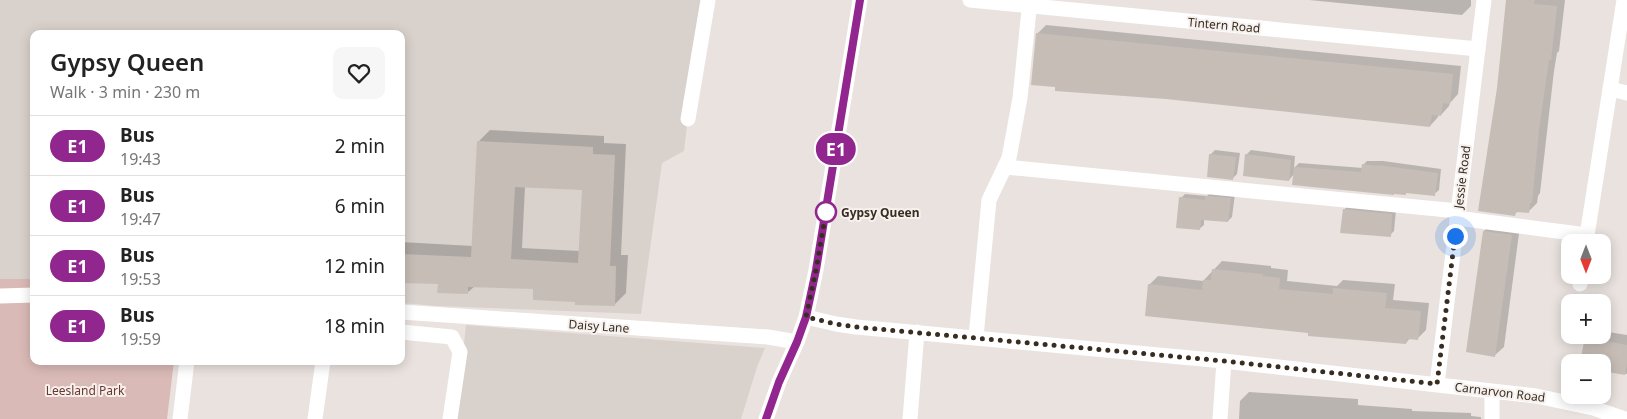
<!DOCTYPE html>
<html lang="en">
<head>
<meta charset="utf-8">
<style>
	body { margin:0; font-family:"Noto Sans",sans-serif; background:#f6f6f6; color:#222; height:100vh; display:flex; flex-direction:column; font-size:19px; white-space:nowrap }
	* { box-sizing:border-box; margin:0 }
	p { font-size:16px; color:#767676 }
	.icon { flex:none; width:28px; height:28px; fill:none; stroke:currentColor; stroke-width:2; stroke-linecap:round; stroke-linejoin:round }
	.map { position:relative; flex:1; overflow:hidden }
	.details { position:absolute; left:30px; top:30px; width:375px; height:335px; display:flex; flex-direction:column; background:#fff; border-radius:10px; box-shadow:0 2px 12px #0003 }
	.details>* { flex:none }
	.badge { padding:0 10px; border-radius:16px; font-size:18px; line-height:32px }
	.needle { width:32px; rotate:180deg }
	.buttons { position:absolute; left:1561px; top:234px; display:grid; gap:10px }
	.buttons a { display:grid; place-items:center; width:50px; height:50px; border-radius:10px; background:#fff; box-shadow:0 2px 12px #0003; font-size:25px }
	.you { position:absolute; width:25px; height:25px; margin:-12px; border:4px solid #fff; border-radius:50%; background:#1a73e8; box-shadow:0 0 0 8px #1a73e833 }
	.map>.badge { position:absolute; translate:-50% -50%; box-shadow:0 0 0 2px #fff }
	.round { display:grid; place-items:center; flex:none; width:52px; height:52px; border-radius:10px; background:#f6f6f6 }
	.summary { display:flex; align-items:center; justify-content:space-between; height:85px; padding:0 20px }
	h1 { font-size:24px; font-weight:600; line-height:38px }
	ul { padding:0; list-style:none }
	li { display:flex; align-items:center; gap:15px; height:60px; padding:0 20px; border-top:1px solid #e0e0e0 }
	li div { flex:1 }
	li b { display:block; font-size:19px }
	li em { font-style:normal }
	li .badge { min-width:55px; font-weight:700; text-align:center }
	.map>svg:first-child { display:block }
	.built { fill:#d9d1cc }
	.green { fill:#dabab7 }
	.shadow { fill:#0003; fill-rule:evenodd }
	.building { fill:#c7bdb7; fill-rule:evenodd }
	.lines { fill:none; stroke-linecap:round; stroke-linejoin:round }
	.minor { stroke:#fff; stroke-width:15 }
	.line-casing { stroke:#fff; stroke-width:11 }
	.line { stroke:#91268e; stroke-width:8 }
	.walk { stroke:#382d20; stroke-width:5; stroke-dasharray:0 9 }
	.stop-dot { fill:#fff; stroke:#91268e; stroke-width:2.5 }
	.labels { text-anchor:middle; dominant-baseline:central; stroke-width:4; stroke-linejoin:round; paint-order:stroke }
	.street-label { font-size:12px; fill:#382d20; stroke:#f6f1ee }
	.stop-label { font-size:12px; font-weight:bold; fill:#382d20; stroke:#f6f1ee; text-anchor:start }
	.park-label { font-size:12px; fill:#6d382c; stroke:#f6f1ee }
</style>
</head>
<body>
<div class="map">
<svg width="1627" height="419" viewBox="0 0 1627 419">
	<rect width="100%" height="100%" fill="#e9e2de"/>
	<g class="built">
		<polygon points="0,0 702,0 684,151 662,163 641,314 438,306 401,303 401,34 34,34 34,279 0,279"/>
		<polygon points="466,325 765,348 757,367 741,419 456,419"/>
	</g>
	<polygon class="green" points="0,279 34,279 34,361 174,361 167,419 0,419"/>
	<g class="shadow">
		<polygon points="1309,0 1471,0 1471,6 1462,15"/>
		<polygon points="1507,0 1565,0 1559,51 1557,53 1554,71 1540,193 1538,196 1537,203 1528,212 1518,211 1514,215 1498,88"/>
		<polygon points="1046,25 1461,66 1458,94 1450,103 1449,106 1441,115 1439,114 1438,117 1430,126 1056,86 1037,34"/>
		<path d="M490,130L604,136V143L626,144L621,255H628L626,293L614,305L577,301L534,288L475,286L467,293L439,283L401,282V242L473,246L478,142ZM525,187L583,189L580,251L522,248Z"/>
		<polygon points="1215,150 1240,153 1237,174 1233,178 1210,155"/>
		<polygon points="1251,150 1295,156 1294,168 1299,163 1363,168 1363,165 1367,161 1383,161 1441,169 1439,190 1434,194 1294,174 1289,180 1246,155"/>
		<polygon points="1211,192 1235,194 1232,217 1228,221 1204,219 1204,225 1199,229 1181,198 1185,194 1207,196"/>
		<polygon points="1348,205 1396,210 1394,231 1390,235 1344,210"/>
		<polygon points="1493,223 1520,226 1504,347 1495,355 1484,231"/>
		<polygon points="1222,261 1271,266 1271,268 1288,270 1287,281 1337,286 1343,280 1395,284 1393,300 1429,303 1426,330 1417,339 1410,338 1406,343 1309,332 1149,285 1158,276 1203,281"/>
		<polygon points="1602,331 1627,335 1627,374 1602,370 1602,362 1582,362 1586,338 1589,335 1602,335"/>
		<polygon points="1249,392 1358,399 1358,405 1412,409 1412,411 1471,413 1471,416 1481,417 1481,419 1239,419 1240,401"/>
	</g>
	<g class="building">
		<polygon points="1506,0 1535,0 1534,4 1557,6 1551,60 1549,60 1539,130 1532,203 1530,203 1529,213 1516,212 1515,216 1478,211 1497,88"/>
		<polygon points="1036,33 1453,74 1450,104 1443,103 1441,116 1432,115 1430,127 1166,99 1055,91 1055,87 1031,85"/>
		<path d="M477,141L593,147V154L615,155L610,266H616L615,306L575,305V302L533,300V289L468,287V294L437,293L438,284L401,283V254L471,257ZM515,187L582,190L578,263L511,259Z"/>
		<polygon points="1209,154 1236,157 1233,180 1207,177"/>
		<polygon points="1245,154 1291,160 1289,181 1243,176"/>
		<polygon points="1362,164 1377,166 1377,165 1438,173 1435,196 1406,193 1406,195 1394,194 1394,195 1292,185 1294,167 1361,172"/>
		<polygon points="1205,196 1231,198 1228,222 1201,220 1200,230 1176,228 1179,197 1205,200"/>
		<polygon points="1343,209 1392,214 1391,237 1340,233"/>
		<polygon points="1483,231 1512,235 1495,357 1466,352"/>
		<polygon points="1212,269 1263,274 1263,276 1280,278 1279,289 1333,294 1333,288 1387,293 1385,308 1421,311 1418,340 1407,339 1406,344 1308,336 1308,333 1145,316 1148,284 1202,290 1203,280 1211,280"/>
		<polygon points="1585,337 1627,345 1627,363 1625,375 1602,371 1602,362 1580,362"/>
	</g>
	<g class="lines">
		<g class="minor">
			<polyline points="970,0 1478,49"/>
			<polyline points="1610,89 1627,93"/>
			<polyline points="688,119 708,0"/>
			<polyline points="1005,167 1458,211"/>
			<polyline points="1457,218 1587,235"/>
			<polyline points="1586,242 1624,0"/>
			<polyline points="1580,284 1581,275"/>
			<polyline points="0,296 34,295"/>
			<polyline points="401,312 768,337 797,342"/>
			<polyline points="806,317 836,324 856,327 1224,361 1536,396 1593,408 1625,419"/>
			<polyline points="401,332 452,337 460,352 450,419"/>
			<polyline points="976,337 989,200 1009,158 1020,98 1030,0"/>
			<polyline points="1437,384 1484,0"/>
			<polyline points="180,419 187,361"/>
			<polyline points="315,419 323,361"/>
			<polyline points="766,419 779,382 797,342 806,317 816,270 860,0"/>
			<polyline points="910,419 917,332"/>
			<polyline points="1220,419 1224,361"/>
			<polyline points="1492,419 1492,392"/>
		</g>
	</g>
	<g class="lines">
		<defs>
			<polyline id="line" points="766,419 779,382 797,342 806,317 816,270 860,0"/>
		</defs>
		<use href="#line" class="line-casing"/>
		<use href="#line" class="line"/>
		<polyline class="walk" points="826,212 827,206 816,270 806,317 836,324 856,327 1224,361 1437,384 1455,236"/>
	</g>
	<circle class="stop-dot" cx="826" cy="212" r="10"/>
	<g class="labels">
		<g class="street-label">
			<text transform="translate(1224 25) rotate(5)">Tintern Road</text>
			<text transform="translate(1462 177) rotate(-83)">Jessie Road</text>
			<text transform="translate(599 326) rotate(4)">Daisy Lane</text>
			<text transform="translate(1500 392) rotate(7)">Carnarvon Road</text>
		</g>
		<g class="stop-label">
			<text x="841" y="212">Gypsy Queen</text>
		</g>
		<g class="park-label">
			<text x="85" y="390">Leesland Park</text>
		</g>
	</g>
</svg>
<div class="buttons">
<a><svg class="needle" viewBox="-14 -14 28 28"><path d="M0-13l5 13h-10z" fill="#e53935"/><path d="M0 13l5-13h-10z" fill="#767676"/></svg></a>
<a>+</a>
<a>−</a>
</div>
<div class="you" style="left:1455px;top:236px"></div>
<b class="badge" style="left:836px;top:149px;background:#91268e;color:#fff">E1</b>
<section class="details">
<div class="summary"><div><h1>Gypsy Queen</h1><p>Walk · 3 min · 230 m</p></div><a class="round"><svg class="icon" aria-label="heart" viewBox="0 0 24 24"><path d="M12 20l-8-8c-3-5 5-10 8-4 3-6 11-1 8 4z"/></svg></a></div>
<ul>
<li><span class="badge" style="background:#91268e;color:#fff">E1</span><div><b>Bus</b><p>19:43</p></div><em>2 min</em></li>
<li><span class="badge" style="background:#91268e;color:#fff">E1</span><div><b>Bus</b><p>19:47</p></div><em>6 min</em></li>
<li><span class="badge" style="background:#91268e;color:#fff">E1</span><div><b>Bus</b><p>19:53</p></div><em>12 min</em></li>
<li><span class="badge" style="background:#91268e;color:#fff">E1</span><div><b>Bus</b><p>19:59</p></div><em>18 min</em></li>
</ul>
</section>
</div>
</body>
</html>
